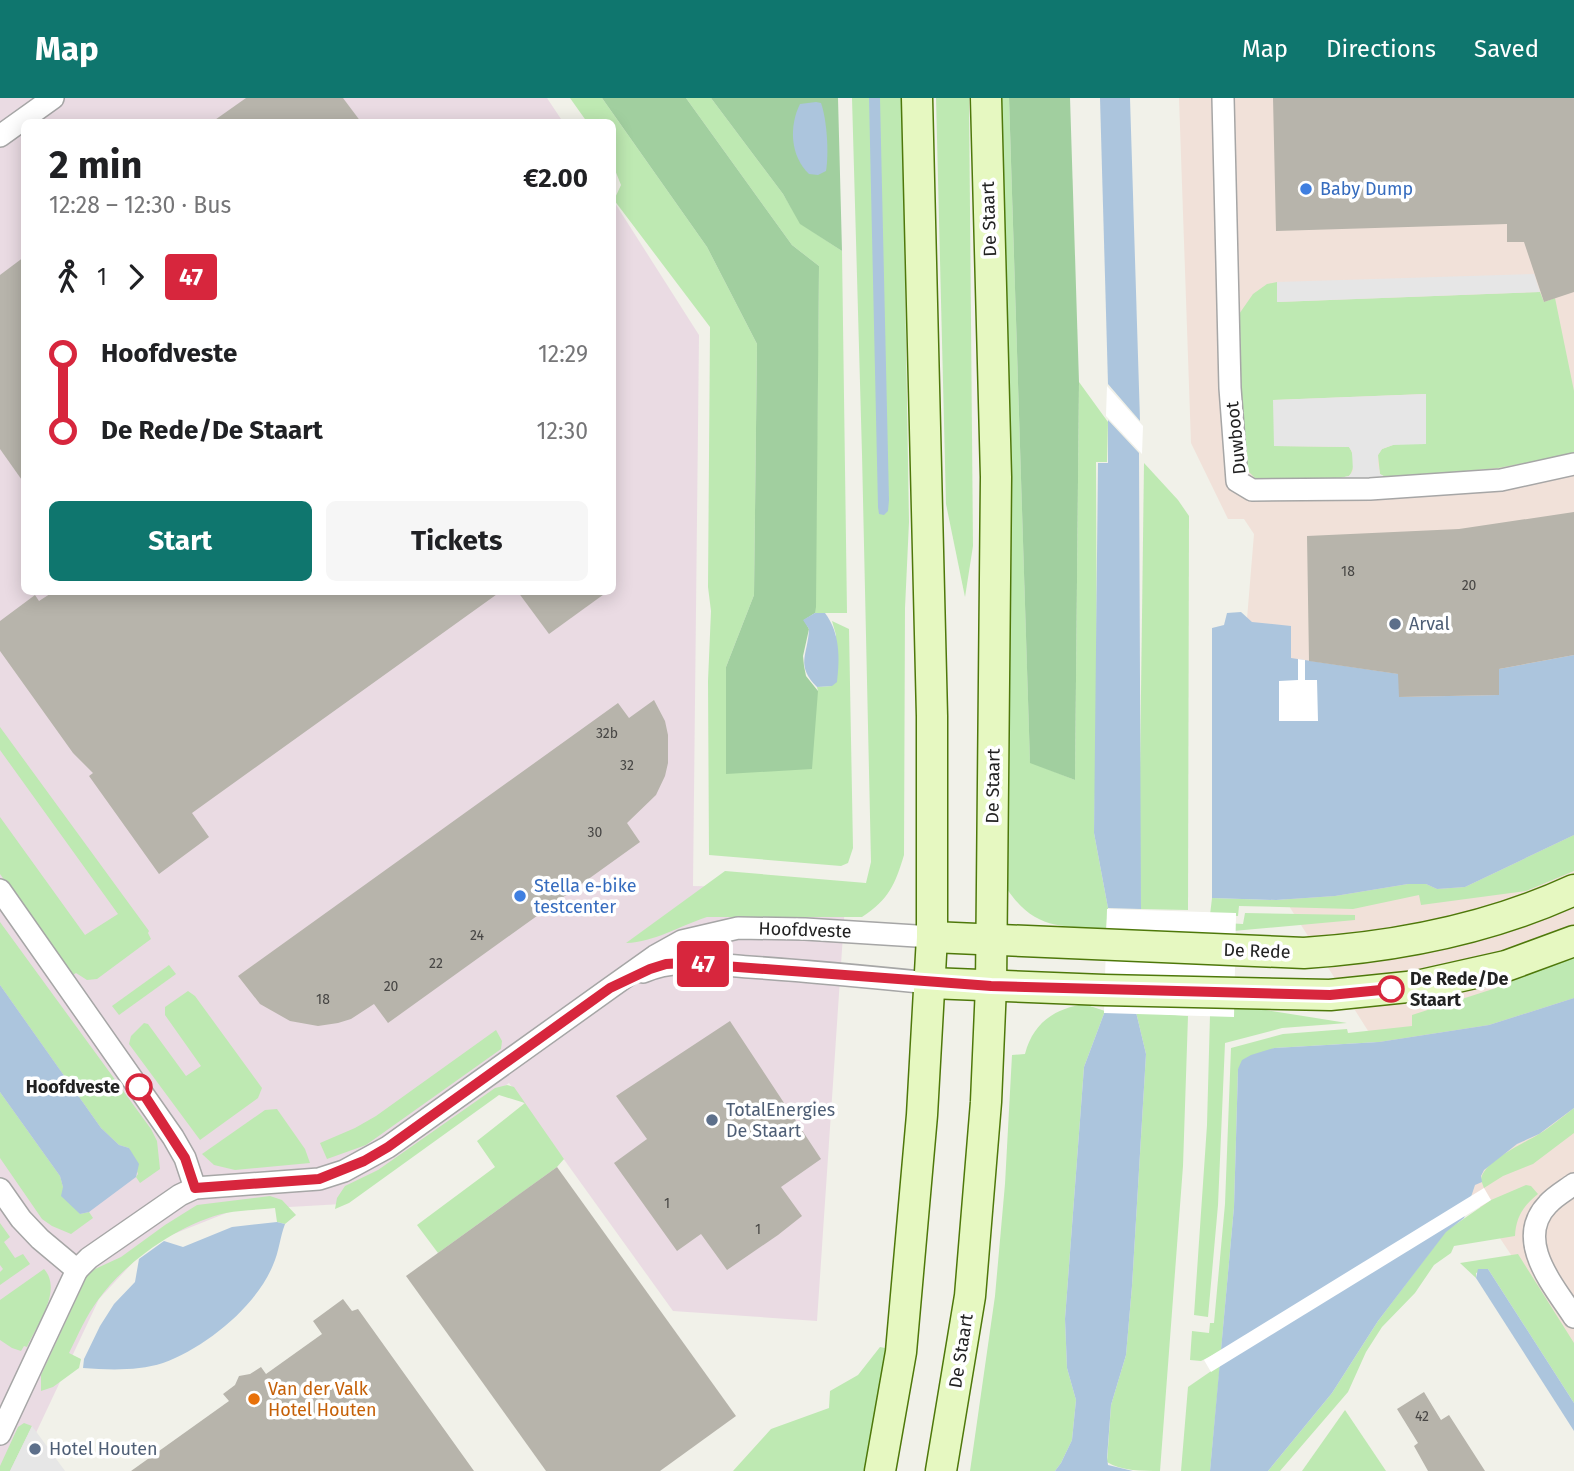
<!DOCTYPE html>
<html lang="en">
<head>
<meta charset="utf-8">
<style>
	body { margin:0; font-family:"Fira Sans",sans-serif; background:#f6f6f6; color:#202124; height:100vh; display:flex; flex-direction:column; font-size:26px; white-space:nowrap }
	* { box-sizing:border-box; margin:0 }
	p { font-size:23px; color:#757577 }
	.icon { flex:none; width:38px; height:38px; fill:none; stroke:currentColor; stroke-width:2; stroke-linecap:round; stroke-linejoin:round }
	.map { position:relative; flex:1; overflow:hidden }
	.sheet { position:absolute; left:21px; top:21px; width:595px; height:476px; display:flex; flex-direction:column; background:#fff; border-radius:10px; box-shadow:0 4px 18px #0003 }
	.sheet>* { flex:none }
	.badge { padding:0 14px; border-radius:5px; font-size:24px; line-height:46px }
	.map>.badge { position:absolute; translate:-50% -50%; box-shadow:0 0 0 4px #fff }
	.legs { display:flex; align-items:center; gap:10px; height:77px; padding:0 28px; font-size:23px }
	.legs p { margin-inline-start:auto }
	.overview { display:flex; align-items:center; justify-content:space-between; height:119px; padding:0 28px }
	h1 { font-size:38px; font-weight:700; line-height:52px }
	.primary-button { display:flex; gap:14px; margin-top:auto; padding:14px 28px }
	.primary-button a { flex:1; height:80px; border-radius:10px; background:#0f766e; color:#fff; font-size:28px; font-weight:700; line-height:80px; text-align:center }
	.primary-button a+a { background:#f6f6f6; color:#202124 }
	ul { padding:0 28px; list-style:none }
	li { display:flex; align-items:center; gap:24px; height:77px; font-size:26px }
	li i { display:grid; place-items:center; width:10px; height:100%; margin:0 9px; background:currentColor }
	li i::after { content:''; width:18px; height:18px; margin:-9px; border:5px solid; border-radius:50%; background:#fff }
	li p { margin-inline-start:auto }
	li:first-child i { background:linear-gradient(#0000 50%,currentColor 0) }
	li:last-child i { background:linear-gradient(currentColor 50%,#0000 0) }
	header { display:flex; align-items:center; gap:42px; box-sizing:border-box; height:98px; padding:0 35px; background:#0f766e; color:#fff }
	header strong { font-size:33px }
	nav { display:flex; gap:38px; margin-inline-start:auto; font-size:24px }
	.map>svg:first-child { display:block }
	.commercial { fill:#f1e1d9 }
	.industrial { fill:#eadbe3 }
	.grass { fill:#bee9b2 }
	.forest { fill:#a1cf9f }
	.parking { fill:#e6e6e6 }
	.water { fill:#acc5dd }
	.pier { fill:#fff }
	.building { fill:#b7b4ab }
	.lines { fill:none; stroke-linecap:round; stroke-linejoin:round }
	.street-casing { stroke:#a6a6a6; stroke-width:24 }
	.secondary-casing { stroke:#4e780a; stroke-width:33 }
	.street { stroke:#fff; stroke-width:21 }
	.secondary { stroke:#e6f8c1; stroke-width:30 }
	.line-1-casing { stroke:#fff; stroke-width:16 }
	.line-1 { stroke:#d7263d; stroke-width:10 }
	.shop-dot { fill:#3f7fe0; stroke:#fff; stroke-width:2.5 }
	.service-dot { fill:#5c6f8a; stroke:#fff; stroke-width:2.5 }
	.stop-1-dot { fill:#fff; stroke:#d7263d; stroke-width:3.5 }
	.food-dot { fill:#e8710a; stroke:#fff; stroke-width:2.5 }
	.labels { text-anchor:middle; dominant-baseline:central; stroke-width:7; stroke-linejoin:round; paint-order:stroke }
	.number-label { font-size:14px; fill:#474644 }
	.shop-label { font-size:18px; fill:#366cbe; stroke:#fff; text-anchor:start }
	.street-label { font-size:18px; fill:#222; stroke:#fff }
	.service-label { font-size:18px; fill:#4e5e75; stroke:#fff; text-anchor:start }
	.stop-label { font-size:18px; font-weight:bold; fill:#222; stroke:#fff; text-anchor:start }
	.food-label { font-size:18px; fill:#c56008; stroke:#fff; text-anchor:start }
</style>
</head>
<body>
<header>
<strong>Map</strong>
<nav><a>Map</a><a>Directions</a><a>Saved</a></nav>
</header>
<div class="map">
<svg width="1574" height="1373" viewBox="0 0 1574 1373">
	<rect width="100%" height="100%" fill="#f1f1e9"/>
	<polygon class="commercial" points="1179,0 1574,0 1574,1252 1486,1119 1237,726 1246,533 1254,436 1244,421 1228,421 1191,345"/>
	<polygon class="industrial" points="0,0 547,0 563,24 24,24 24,494 612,494 613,102 699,237 693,788 846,792 817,1223 673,1213 509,985 342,1106 234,1112 151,1145 99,1201 18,1373 0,1373"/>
	<g class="grass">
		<polygon points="570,0 602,0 707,149 757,246 754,497 726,569 818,593 817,589 832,588 836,537 832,523 849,531 853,750 848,765 841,768 709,757 708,583 711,513 708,489 710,229 614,102 621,87 613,67 612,24 587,24"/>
		<polygon points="686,0 711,0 783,96 801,126 842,153 847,515 815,515 819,168 792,147"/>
		<path d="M852,0H902L909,424L905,510L904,757C895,787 889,801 862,819H707C679,828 655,844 626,845L725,773L866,785L871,764L862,356Z"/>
		<polygon points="936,0 969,0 973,448 965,499 946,406"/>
		<path d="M996,0H1009L1030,664L1075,682L1079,284L1108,324L1107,364H1096L1097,612L1094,735L1108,810L1106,831C1060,828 1035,832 1007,791Z"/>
		<path d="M1277,184L1278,204L1540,194L1544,204L1555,200L1574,293V356L1498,370L1387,380L1380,376L1378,357L1382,351L1393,347L1425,296L1274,302V348L1349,349C1355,357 1355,371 1349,378L1340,380L1257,382L1247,372L1242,359L1237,219L1253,196L1267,186Z"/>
		<polygon points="1144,365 1178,402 1189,418 1188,812 1141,811 1139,748"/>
		<polygon points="0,629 149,833 148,835 151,841 97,881 87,882 76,875 73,877 0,776 0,719 85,837 118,816 0,652"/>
		<polygon points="1574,737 1574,773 1526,793 1421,807 1419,797 1353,811 1239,808 1238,818 1210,817 1212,800 1276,802 1335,798 1408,786 1426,786 1437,791 1465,789"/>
		<polygon points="1245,815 1355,817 1355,822 1233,833 1208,824 1243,826"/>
		<polygon points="0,824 151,1031 157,1043 160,1071 140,1085 136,1079 138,1076 129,1050 119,1047 101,1030 0,887"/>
		<polygon points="1574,858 1574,900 1489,927 1379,944 1274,950 1238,971 1234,1109 1221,1253 1201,1263 1190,1262 1192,1233 1209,1235 1210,1225 1214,1225 1225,1106 1231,950 1283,936 1347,931 1348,935 1412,928 1412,917 1493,891"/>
		<polygon points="169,867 176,876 119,917 112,908"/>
		<polygon points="188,893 195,898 262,990 258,1000 200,1042 129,946 131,938 144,925 148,926 186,978 201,968 165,917 165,909"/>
		<path d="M1084,906L1105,913L1084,969L1065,1221L1067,1270L1076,1302L1072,1342L1061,1365L1055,1373H970L995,1198L1005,1086L1012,957L1025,956C1033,925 1054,911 1084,906Z"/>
		<polygon points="1208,908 1247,909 1347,925 1282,930 1225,945 1218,1107 1208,1219 1194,1217 1207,1027 1210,917"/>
		<path d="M1136,914L1188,918L1183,1068L1160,1373C1143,1373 1121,1373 1107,1364L1111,1307L1126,1257L1132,1188L1146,956Z"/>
		<polygon points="496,932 502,943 501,951 366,1047 327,1061 320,1045 355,1030 376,1018"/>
		<polygon points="507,987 514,989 564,1061 557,1069 438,1155 417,1127 495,1069 477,1043 525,1005 499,997 349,1105 335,1111 337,1100 345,1088 378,1072 495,990"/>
		<polygon points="0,994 60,1078 63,1089 80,1116 89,1114 93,1120 71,1136 52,1128 42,1121 0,1060"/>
		<path d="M1574,1010V1035L1533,1066L1503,1078L1484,1090L1481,1082C1483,1063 1523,1046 1539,1036C1551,1029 1562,1019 1574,1010Z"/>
		<polygon points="277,1011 305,1051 310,1065 235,1072 214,1067 202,1056 265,1012"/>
		<path d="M1526,1087L1531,1088L1538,1096C1523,1108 1516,1119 1515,1138L1454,1148L1451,1155L1434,1167L1415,1195L1382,1229L1366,1254L1348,1294L1280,1373H1268L1332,1295L1378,1223L1446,1133L1491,1102Z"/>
		<path d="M270,1098L282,1102L296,1117L285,1126L277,1124L275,1110C259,1112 242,1112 226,1115C180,1125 125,1164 98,1202C86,1218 78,1237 69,1255L81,1261L79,1270L53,1289L41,1293V1277L87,1178L95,1171L121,1159L165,1127L197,1107Z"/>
		<polygon points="0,1125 10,1139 4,1144 15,1160 23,1156 30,1166 0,1187 0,1174 3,1171 0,1167"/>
		<polygon points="1518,1156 1574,1245 1574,1305 1488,1171 1476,1175 1476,1180 1460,1165"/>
		<path d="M44,1171C63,1192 37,1227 27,1249L24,1248L21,1253L12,1250L0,1242V1202Z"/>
		<polygon points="880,1249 885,1250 885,1258 866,1373 733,1373 771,1331 829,1310 830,1293 858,1277"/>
		<polygon points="1220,1267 1210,1373 1181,1373 1188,1289"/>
		<polygon points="1345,1312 1386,1373 1302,1373"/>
		<polygon points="24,1325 32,1328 10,1373 0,1373 0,1368 18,1329"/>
	</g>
	<g class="forest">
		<polygon points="602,0 686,0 792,147 819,168 816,509 815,515 804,522 809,531 803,558 804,568 806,578 818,593 812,671 726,676 726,569 754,497 757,246 707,149"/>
		<polygon points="711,0 838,0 842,153 800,126 783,96"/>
		<polygon points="1009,0 1070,0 1079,284 1075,682 1030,665"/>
	</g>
	<g class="parking">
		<polygon points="1534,176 1540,194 1277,204 1277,184"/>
		<polygon points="1426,296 1426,346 1393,347 1382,351 1378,357 1378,366 1380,376 1387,380 1340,380 1349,378 1353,373 1352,354 1349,349 1274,348 1273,302"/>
		<polygon points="32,1328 65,1373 10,1373"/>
	</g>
	<g class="water">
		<polygon points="869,0 880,0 889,402 888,413 884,417 879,416 878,409"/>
		<polygon points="1100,0 1130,0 1140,323 1108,286"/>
		<path d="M816,4L821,5C827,22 829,55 826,73L818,77L809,76C790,58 789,28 800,6Z"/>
		<polygon points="1108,322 1139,355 1141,811 1108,810 1094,735 1098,365 1108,365"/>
		<polygon points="1241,514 1252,524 1291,528 1291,560 1399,576 1399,599 1499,597 1499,571 1574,557 1574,737 1465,789 1437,791 1426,786 1408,786 1335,798 1276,802 1212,800 1212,530 1224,527 1227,515"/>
		<path d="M815,515H825C840,535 840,560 837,584L832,588L817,589C795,567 808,557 809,531L803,522Z"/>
		<polygon points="0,887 101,1030 119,1047 129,1050 139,1066 136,1079 89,1114 80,1116 61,1098 63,1089 60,1078 0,994"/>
		<polygon points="1574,900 1574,1010 1539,1036 1517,1046 1484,1072 1481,1078 1482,1084 1475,1087 1464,1120 1446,1134 1378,1223 1332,1295 1268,1373 1210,1373 1234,1109 1238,971 1242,962 1251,957 1274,950 1379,944 1489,927"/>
		<polygon points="1105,913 1136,914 1146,956 1132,1188 1126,1257 1111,1307 1107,1360 1108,1367 1133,1373 1055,1373 1061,1365 1072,1342 1076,1302 1067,1270 1065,1221 1084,969"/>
		<path d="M277,1124L285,1126C280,1139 279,1154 273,1167C256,1209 205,1250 163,1265C138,1273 109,1272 83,1270L84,1261L100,1228L114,1206L135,1184L139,1161L164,1143L183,1149L232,1129Z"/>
		<polygon points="1478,1171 1488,1171 1574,1305 1574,1333 1476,1180"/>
	</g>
	<g class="pier">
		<polygon points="1107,288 1143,328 1142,356 1106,318"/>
		<polygon points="1298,561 1305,562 1305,582 1317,582 1318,623 1279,623 1279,583 1298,582"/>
		<polygon points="1107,811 1236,815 1234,919 1104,915"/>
		<polygon points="1484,1090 1491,1102 1211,1274 1204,1262"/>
	</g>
	<g class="building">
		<polygon points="246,0 343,0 361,24 212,24"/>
		<polygon points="1273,0 1574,0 1574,194 1544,204 1524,144 1507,144 1507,126 1276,133"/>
		<polygon points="24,159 24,385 0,351 0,177"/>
		<polygon points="1574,414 1574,557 1499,571 1499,597 1399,599 1398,576 1309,563 1307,438 1459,431"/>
		<polygon points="53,494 500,494 192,715 209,739 159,776 89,678 93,675 73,655 0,553 0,523 35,497 39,503"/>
		<polygon points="518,494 607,494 549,536"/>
		<polygon points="654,602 665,623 668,637 668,665 665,678 656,697 627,725 640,744 388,925 374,906 351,921 338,925 318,928 290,923 260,906 238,878 618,605 629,620"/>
		<polygon points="730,923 821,1061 781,1089 802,1118 778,1137 727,1172 701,1136 677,1153 614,1065 647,1041 616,998"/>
		<polygon points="557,1069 736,1318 660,1373 546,1373 406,1178"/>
		<polygon points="343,1201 352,1213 358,1211 474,1373 131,1373 229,1303 223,1296 235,1287 239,1278 250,1276 261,1269 266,1276 322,1236 313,1223"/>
		<polygon points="1424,1294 1441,1322 1449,1317 1485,1373 1428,1373 1414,1348 1418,1345 1397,1311"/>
	</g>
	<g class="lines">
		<defs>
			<g id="street">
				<polyline points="1223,0 1230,290 1237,383 1252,392 1370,391 1501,382 1574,366"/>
				<polyline points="0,38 53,0"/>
				<polyline points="0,792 173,1039 185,1060 195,1090"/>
				<path d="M643,874C676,859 714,867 749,869C809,873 870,879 930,885"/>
				<path d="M1574,1086C1566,1092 1555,1098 1548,1106C1513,1142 1554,1188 1574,1219"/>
				<polyline points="0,1091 21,1121 40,1141 77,1172 89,1160 180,1097 195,1090 319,1081 344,1073 388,1049 610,890 655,858 682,843 738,830 805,831 932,839"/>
				<polyline points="0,1336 77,1172"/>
			</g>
			<g id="secondary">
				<path d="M932,839L1304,855C1397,849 1489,831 1574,792"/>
				<polyline points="930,885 1104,892 1330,897 1417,888 1506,868 1574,843"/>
				<polyline points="880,1373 901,1254 922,1017 932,839 932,618 917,0"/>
				<polyline points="941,1373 970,1198 986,1004 991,888 996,379 986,0"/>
			</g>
		</defs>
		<use href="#street" class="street-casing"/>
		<use href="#secondary" class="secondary-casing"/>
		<use href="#street" class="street"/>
		<use href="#secondary" class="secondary"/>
	</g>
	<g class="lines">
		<defs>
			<polyline id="line-1" points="139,989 185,1060 195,1090 319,1081 364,1063 388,1049 610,890 650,871 666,866 684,865 991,888 1330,897 1391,891"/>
		</defs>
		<use href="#line-1" class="line-1-casing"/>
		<use href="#line-1" class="line-1"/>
	</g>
	<g class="shop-dot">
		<circle cx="1306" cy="91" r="7"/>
		<circle cx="520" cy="798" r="7"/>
	</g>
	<g class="service-dot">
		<circle cx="1395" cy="526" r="7"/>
		<circle cx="712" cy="1022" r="7"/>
		<circle cx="35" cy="1351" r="7"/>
	</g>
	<g class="stop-1-dot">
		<circle cx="1391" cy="891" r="12"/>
		<circle cx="139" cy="989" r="12"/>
	</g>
	<circle class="food-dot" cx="254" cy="1301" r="7"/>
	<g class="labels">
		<g class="number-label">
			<text x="1348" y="473">18</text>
			<text x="1469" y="487">20</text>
			<text x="607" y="635">32b</text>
			<text x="627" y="667">32</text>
			<text x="595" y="734">30</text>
			<text x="477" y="837">24</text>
			<text x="436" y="865">22</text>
			<text x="391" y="888">20</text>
			<text x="323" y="901">18</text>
			<text x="667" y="1105">1</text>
			<text x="758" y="1131">1</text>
			<text x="1422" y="1318">42</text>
		</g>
		<g class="shop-label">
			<text x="1320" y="91">Baby Dump</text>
			<text x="534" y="788">Stella e-bike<tspan x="534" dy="21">testcenter</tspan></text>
		</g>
		<g class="street-label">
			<text transform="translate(989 121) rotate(-92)">De Staart</text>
			<text transform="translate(1236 340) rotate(-96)">Duwboot</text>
			<text transform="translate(993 688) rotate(-89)">De Staart</text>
			<text transform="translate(805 832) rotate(2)">Hoofdveste</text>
			<text transform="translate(1257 853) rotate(2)">De Rede</text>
			<text transform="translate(961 1253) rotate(-81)">De Staart</text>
		</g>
		<g class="service-label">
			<text x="1409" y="526">Arval</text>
			<text x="726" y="1012">TotalEnergies<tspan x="726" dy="21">De Staart</tspan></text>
			<text x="49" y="1351">Hotel Houten</text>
		</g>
		<g class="stop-label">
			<text x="1410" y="881">De Rede/De<tspan x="1410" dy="21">Staart</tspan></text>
			<text x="120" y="989" text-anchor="end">Hoofdveste</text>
		</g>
		<g class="food-label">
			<text x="268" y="1291">Van der Valk<tspan x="268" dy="21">Hotel Houten</tspan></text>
		</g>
	</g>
</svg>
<b class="badge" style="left:703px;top:866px;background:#d7263d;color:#fff">47</b>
<section class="sheet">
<div class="overview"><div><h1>2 min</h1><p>12:28 – 12:30 · Bus</p></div><b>€2.00</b></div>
<div class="legs"><svg class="icon" aria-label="walk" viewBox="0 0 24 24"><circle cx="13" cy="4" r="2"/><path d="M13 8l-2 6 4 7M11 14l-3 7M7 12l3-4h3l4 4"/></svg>1<svg class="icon" aria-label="forward" viewBox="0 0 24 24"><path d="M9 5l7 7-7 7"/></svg><b class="badge" style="background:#d7263d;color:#fff">47</b></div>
<ul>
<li><i style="color:#d7263d"></i><b>Hoofdveste</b><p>12:29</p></li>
<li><i style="color:#d7263d"></i><b>De Rede/De Staart</b><p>12:30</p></li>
</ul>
<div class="primary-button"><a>Start</a><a>Tickets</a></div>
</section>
</div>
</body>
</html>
